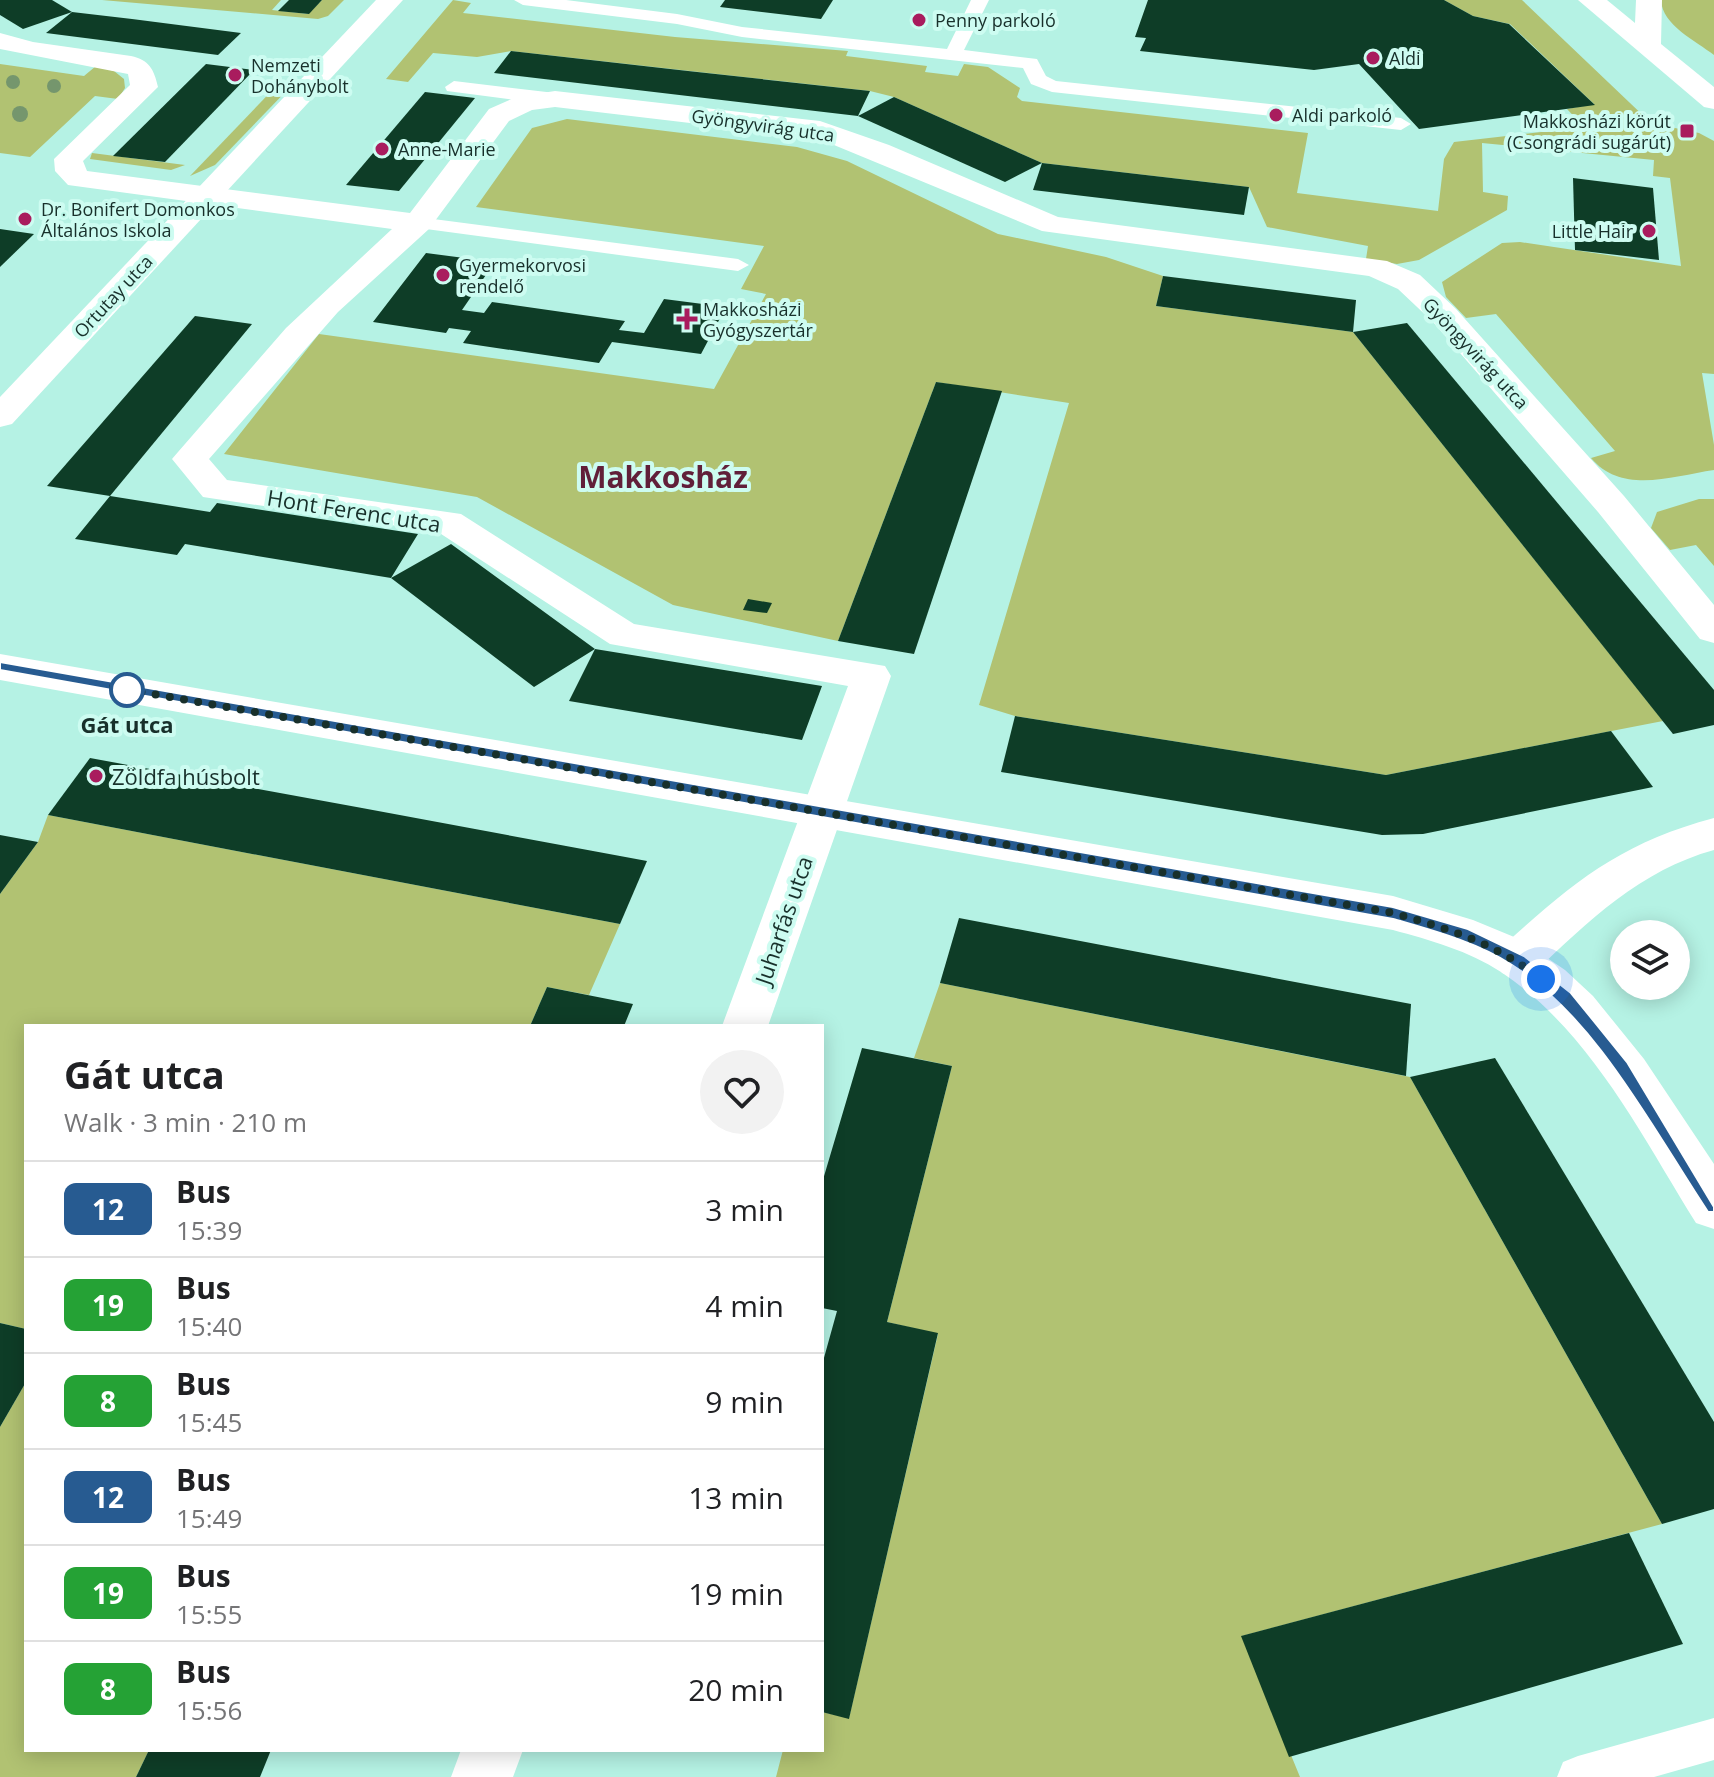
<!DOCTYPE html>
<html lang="en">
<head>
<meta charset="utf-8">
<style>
	body { margin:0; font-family:"Open Sans",sans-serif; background:#f2f2f2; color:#202124; height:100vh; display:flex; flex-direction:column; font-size:30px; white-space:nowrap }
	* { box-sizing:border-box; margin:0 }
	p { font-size:26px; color:#757577 }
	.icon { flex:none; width:44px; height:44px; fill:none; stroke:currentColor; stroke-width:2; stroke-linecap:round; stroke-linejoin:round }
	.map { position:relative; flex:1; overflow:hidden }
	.details { position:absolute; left:24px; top:1024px; width:800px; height:728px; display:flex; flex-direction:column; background:#fff; border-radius:0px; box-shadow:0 4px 20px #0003 }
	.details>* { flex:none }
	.badge { padding:0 16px; border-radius:12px; font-size:28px; line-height:52px }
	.buttons { position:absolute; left:1610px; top:920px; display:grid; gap:16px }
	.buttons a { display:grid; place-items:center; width:80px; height:80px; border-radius:50%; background:#fff; box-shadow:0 4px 20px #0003; font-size:40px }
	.you { position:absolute; width:40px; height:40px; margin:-20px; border:6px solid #fff; border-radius:50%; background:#1a73e8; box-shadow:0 0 0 12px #1a73e833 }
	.map>.badge { position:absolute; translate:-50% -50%; box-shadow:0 0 0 4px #fff }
	.round { display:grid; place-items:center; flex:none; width:84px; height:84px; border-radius:42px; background:#f2f2f2 }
	.overview { display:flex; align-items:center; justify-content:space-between; height:136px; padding:0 40px }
	h1 { font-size:38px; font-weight:700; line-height:60px }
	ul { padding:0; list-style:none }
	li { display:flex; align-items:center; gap:24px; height:96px; padding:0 40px; border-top:2px solid #e0e0e0 }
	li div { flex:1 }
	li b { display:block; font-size:30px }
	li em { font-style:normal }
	li .badge { min-width:88px; font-weight:700; text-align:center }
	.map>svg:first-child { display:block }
	.green { fill:#b1c272 }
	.building { fill:#0e3d27 }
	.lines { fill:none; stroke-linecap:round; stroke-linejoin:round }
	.lane { fill:#fff; fill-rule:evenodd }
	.street { fill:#fff; fill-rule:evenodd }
	.secondary { fill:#fff; fill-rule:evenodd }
	.tree { fill:#75966d }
	.line { fill:#275b91; stroke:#fff; stroke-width:2 }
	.walk { stroke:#18302b; stroke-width:8; stroke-dasharray:0 14.4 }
	.poi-dot { fill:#a91c5e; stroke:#cdfcf1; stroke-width:3 }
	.stop-dot { fill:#fff; stroke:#275b91; stroke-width:4 }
	.labels { text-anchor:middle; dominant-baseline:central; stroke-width:8; stroke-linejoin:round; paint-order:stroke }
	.far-poi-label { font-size:18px; fill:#18302b; stroke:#cdfcf1; text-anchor:start }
	.far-street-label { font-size:18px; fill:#18302b; stroke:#cdfcf1 }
	.street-label { font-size:22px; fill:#18302b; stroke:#cdfcf1 }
	.stop-label { font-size:22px; font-weight:bold; fill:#18302b; stroke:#cdfcf1 }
	.poi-label { font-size:22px; fill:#18302b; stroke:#cdfcf1; text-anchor:start }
	.district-label { font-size:30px; font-weight:bold; fill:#611f39; stroke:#cdfcf1 }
</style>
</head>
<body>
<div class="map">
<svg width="1714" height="1777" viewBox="0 0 1714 1777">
	<rect width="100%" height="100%" fill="#b5f2e4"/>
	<g class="green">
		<polygon points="102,0 281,0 272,10 308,14 322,0 344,0 328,16 318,19"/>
		<path d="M453,0L471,3L463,13L675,37L848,51L846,56L927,66L925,72L958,76L964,64L988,67L1020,88L1017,97L1022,101L1308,133L1297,193L1438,211L1444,159L1454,142L1584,127L1567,109L1594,104L1510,24L1473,16L1444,0H1522L1651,123L1699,133L1714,141V374L1702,373L1714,445V470C1673,476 1622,495 1591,458L1615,451L1496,314L1466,318L1446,297L1442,282L1502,243L1520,242L1681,266L1670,178L1653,176L1654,160L1482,143L1483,192L1508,196L1507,210L1419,260L1397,264L1366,259L1368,246L1267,227L1249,187L1042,163L894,97L870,91L511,51L477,57L433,53L408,82L386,79Z"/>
		<path d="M1661,0H1714V55C1696,41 1662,25 1661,0Z"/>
		<polygon points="0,64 84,76 96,66 114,71 124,79 125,88 118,99 95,96 30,157 0,153"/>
		<polygon points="282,80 295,82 215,165 190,176"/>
		<polygon points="567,119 797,147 847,161 998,234 1106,257 1163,276 1156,306 1353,332 1663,721 1386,775 1015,716 979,705 1069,403 936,382 838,641 673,605 477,497 224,454 319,334 714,389 766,294 741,289 764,246 476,207 532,128"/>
		<polygon points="92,153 185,165 171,170 90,159"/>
		<polygon points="1699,499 1714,499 1714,566 1696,545 1670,550 1651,528 1657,512"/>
		<polygon points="48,815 620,924 589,995 547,987 530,1026 26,1026 26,1329 0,1323 0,894 38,842"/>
		<polygon points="940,983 1410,1077 1662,1524 1242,1636 1300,1777 776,1777 783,1750 822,1750 822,1712 849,1718 938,1334 887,1322 952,1066 914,1058"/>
		<polygon points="26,1382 26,1750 149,1750 136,1777 0,1777 0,1427"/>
	</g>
	<g class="building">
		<polygon points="0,0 52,0 72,12 23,29 0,15"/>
		<polygon points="289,0 322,0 309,14 278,11"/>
		<polygon points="725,0 833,0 821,19 720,7"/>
		<polygon points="1148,0 1444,0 1473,16 1509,24 1595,105 1419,129 1359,64 1314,70 1140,51 1146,38 1135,37"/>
		<polygon points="72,12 132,19 241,33 218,55 46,33"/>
		<polygon points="511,51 688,71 870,91 858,116 494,73"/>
		<polygon points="206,64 254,70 165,162 113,156"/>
		<polygon points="425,92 475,98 399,191 346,185"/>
		<polygon points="894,97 1042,163 1005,182 858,116"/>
		<polygon points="1042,163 1249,187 1244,215 1033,190"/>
		<polygon points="1573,178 1653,188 1659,260 1575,250"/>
		<polygon points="0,229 34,234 0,267"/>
		<polygon points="426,253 495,262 481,282 488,283 480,295 473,294 462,310 484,313 492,302 625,321 619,330 644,333 664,299 726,307 701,354 612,342 599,363 463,343 471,331 449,328 446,333 373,322"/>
		<polygon points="1163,276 1356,300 1353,332 1156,306"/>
		<polygon points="195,316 252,324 110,496 47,486"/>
		<polygon points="1407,323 1714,690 1714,725 1673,734 1353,332"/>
		<polygon points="936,382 1002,391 914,654 838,641"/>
		<polygon points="110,496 210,512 217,503 418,534 391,578 185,544 177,555 75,539"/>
		<polygon points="451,544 595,649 822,686 802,740 569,701 595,649 534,687 391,578"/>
		<polygon points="748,599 772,603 767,613 743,610"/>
		<polygon points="1015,716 1386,775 1611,731 1653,787 1423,834 1382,835 1001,772"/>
		<polygon points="90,758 362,808 647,861 620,924 48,815"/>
		<polygon points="0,835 38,842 0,894"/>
		<polygon points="959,918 1411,1004 1406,1076 940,983"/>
		<polygon points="547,987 633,1004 624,1026 530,1026"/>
		<polygon points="862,1048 952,1066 887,1322 938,1333 849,1719 822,1712 822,1365 837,1311 822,1308 822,1183"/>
		<polygon points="1495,1058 1714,1422 1714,1509 1662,1524 1410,1077"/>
		<polygon points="0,1323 26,1329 26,1382 0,1427"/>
		<polygon points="1629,1533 1683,1644 1289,1757 1241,1636"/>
		<polygon points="149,1750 271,1750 260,1777 136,1777"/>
	</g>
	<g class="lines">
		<g class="lane">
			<polygon points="514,0 566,0 677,14 742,27 947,49 971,0 989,0 964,50 1037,59 1046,76 1056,81 1401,118 1411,124 1401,130 1052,92 1031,84 1023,68 742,37 677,24 523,5"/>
			<polygon points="454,81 555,93 564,99 555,105 447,91 445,87"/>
			<polygon points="418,217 738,259 749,265 738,271 411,227 408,223 411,219"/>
			<polygon points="1714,1718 1714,1760 1654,1777 1557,1777 1563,1762 1578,1756"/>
		</g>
		<g class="street">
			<path d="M0,33L33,42L131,56C149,60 154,69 158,87L83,161L87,171L410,213L489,109L516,97L555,91L820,121L889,145L1058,217L1387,261L1420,275L1456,309L1624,496L1714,605V643L1700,639L1598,512L1434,323L1398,289L1369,276L1042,231L817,138L555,107L532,110L509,121L429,229L338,312L209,459L227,480L461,514L634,624L885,666L891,676L768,1026H722L848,686L610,644L438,532L203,497L172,459L178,452L286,328L392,229L68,185L55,171L54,159L130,85L128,74L0,49Z"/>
			<path d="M1714,818V850C1641,870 1588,921 1534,973L1518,978L1502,973L1495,960L1502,947C1572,883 1620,843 1714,818Z"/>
			<polygon points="461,1750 523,1750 513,1777 451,1777"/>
		</g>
		<g class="secondary">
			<polygon points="376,0 403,0 12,424 0,427 0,397"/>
			<polygon points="1578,0 1607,0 1635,23 1636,0 1662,0 1661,44 1714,87 1714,109 1704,107"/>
			<path d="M0,654L1393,896L1473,920L1519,939L1565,970L1593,996L1644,1059L1714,1164V1229L1696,1223C1641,1135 1590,1031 1501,972C1469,951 1430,940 1393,930L0,680Z"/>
		</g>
	</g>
	<g class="tree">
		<circle cx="13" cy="82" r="7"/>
		<circle cx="54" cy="86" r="7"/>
		<circle cx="20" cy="114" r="8"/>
	</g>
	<path class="line" d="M0,662L1393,907L1468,929L1524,956L1571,993L1627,1062L1714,1207V1212H1708C1654,1131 1596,1018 1512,965C1476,942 1434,931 1393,919L0,670Z"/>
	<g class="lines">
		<path class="walk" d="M127,690L113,687L1393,913C1447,928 1497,944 1541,979"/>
	</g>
	<g class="poi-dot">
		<circle cx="919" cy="20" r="8"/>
		<circle cx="1373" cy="58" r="8"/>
		<circle cx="235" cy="75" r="8"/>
		<circle cx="1276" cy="115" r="8"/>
		<rect x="1679" y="123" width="16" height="16" rx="4"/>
		<circle cx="382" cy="149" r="8"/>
		<circle cx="25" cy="219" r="8"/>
		<circle cx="1649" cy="231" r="8"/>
		<circle cx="443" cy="275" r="8"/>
		<path d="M683 307h8v8h8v8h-8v8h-8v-8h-8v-8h8z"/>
		<circle cx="96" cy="776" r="8"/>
	</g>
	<circle class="stop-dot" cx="127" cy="690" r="16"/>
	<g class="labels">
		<g class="far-poi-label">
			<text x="935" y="20">Penny parkoló</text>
			<text x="1389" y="58">Aldi</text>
			<text x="251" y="65">Nemzeti<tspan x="251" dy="21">Dohánybolt</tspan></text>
			<text x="1292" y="115">Aldi parkoló</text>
			<text x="1671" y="121" text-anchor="end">Makkosházi körút<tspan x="1671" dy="21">(Csongrádi sugárút)</tspan></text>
			<text x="398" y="149">Anne-Marie</text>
			<text x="41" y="209">Dr. Bonifert Domonkos<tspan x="41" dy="21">Általános Iskola</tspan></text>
			<text x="1633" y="231" text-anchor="end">Little Hair</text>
			<text x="459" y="265">Gyermekorvosi<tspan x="459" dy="21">rendelő</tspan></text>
			<text x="703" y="309">Makkosházi<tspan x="703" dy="21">Gyógyszertár</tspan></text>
		</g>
		<g class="far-street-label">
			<text transform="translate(763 125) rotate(8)">Gyöngyvirág utca</text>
			<text transform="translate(113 296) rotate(-47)">Ortutay utca</text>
			<text transform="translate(1476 353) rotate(47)">Gyöngyvirág utca</text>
		</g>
		<g class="street-label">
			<text transform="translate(354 510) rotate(9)">Hont Ferenc utca</text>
			<text transform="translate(783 920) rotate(-71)">Juharfás utca</text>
		</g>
		<g class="stop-label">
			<text x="127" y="724">Gát utca</text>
		</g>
		<g class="poi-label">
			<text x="112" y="776">Zöldfa húsbolt</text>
		</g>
		<g class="district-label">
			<text x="663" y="476">Makkosház</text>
		</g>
	</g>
</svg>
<div class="buttons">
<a><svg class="icon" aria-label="layers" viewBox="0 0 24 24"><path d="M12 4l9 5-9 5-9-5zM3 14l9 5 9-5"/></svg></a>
</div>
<div class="you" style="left:1541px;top:979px"></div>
<section class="details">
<div class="overview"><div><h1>Gát utca</h1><p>Walk · 3 min · 210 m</p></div><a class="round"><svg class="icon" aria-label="heart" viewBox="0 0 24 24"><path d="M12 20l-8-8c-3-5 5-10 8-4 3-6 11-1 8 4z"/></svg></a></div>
<ul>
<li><span class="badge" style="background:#275b91;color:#fff">12</span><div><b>Bus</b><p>15:39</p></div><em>3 min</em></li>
<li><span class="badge" style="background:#25a235;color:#fff">19</span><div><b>Bus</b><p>15:40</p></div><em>4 min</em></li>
<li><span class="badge" style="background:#25a235;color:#fff">8</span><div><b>Bus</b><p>15:45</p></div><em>9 min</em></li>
<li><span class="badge" style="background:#275b91;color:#fff">12</span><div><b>Bus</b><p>15:49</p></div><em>13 min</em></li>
<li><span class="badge" style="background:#25a235;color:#fff">19</span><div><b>Bus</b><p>15:55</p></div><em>19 min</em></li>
<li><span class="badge" style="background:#25a235;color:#fff">8</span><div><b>Bus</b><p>15:56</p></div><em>20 min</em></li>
</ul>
</section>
</div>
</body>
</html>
